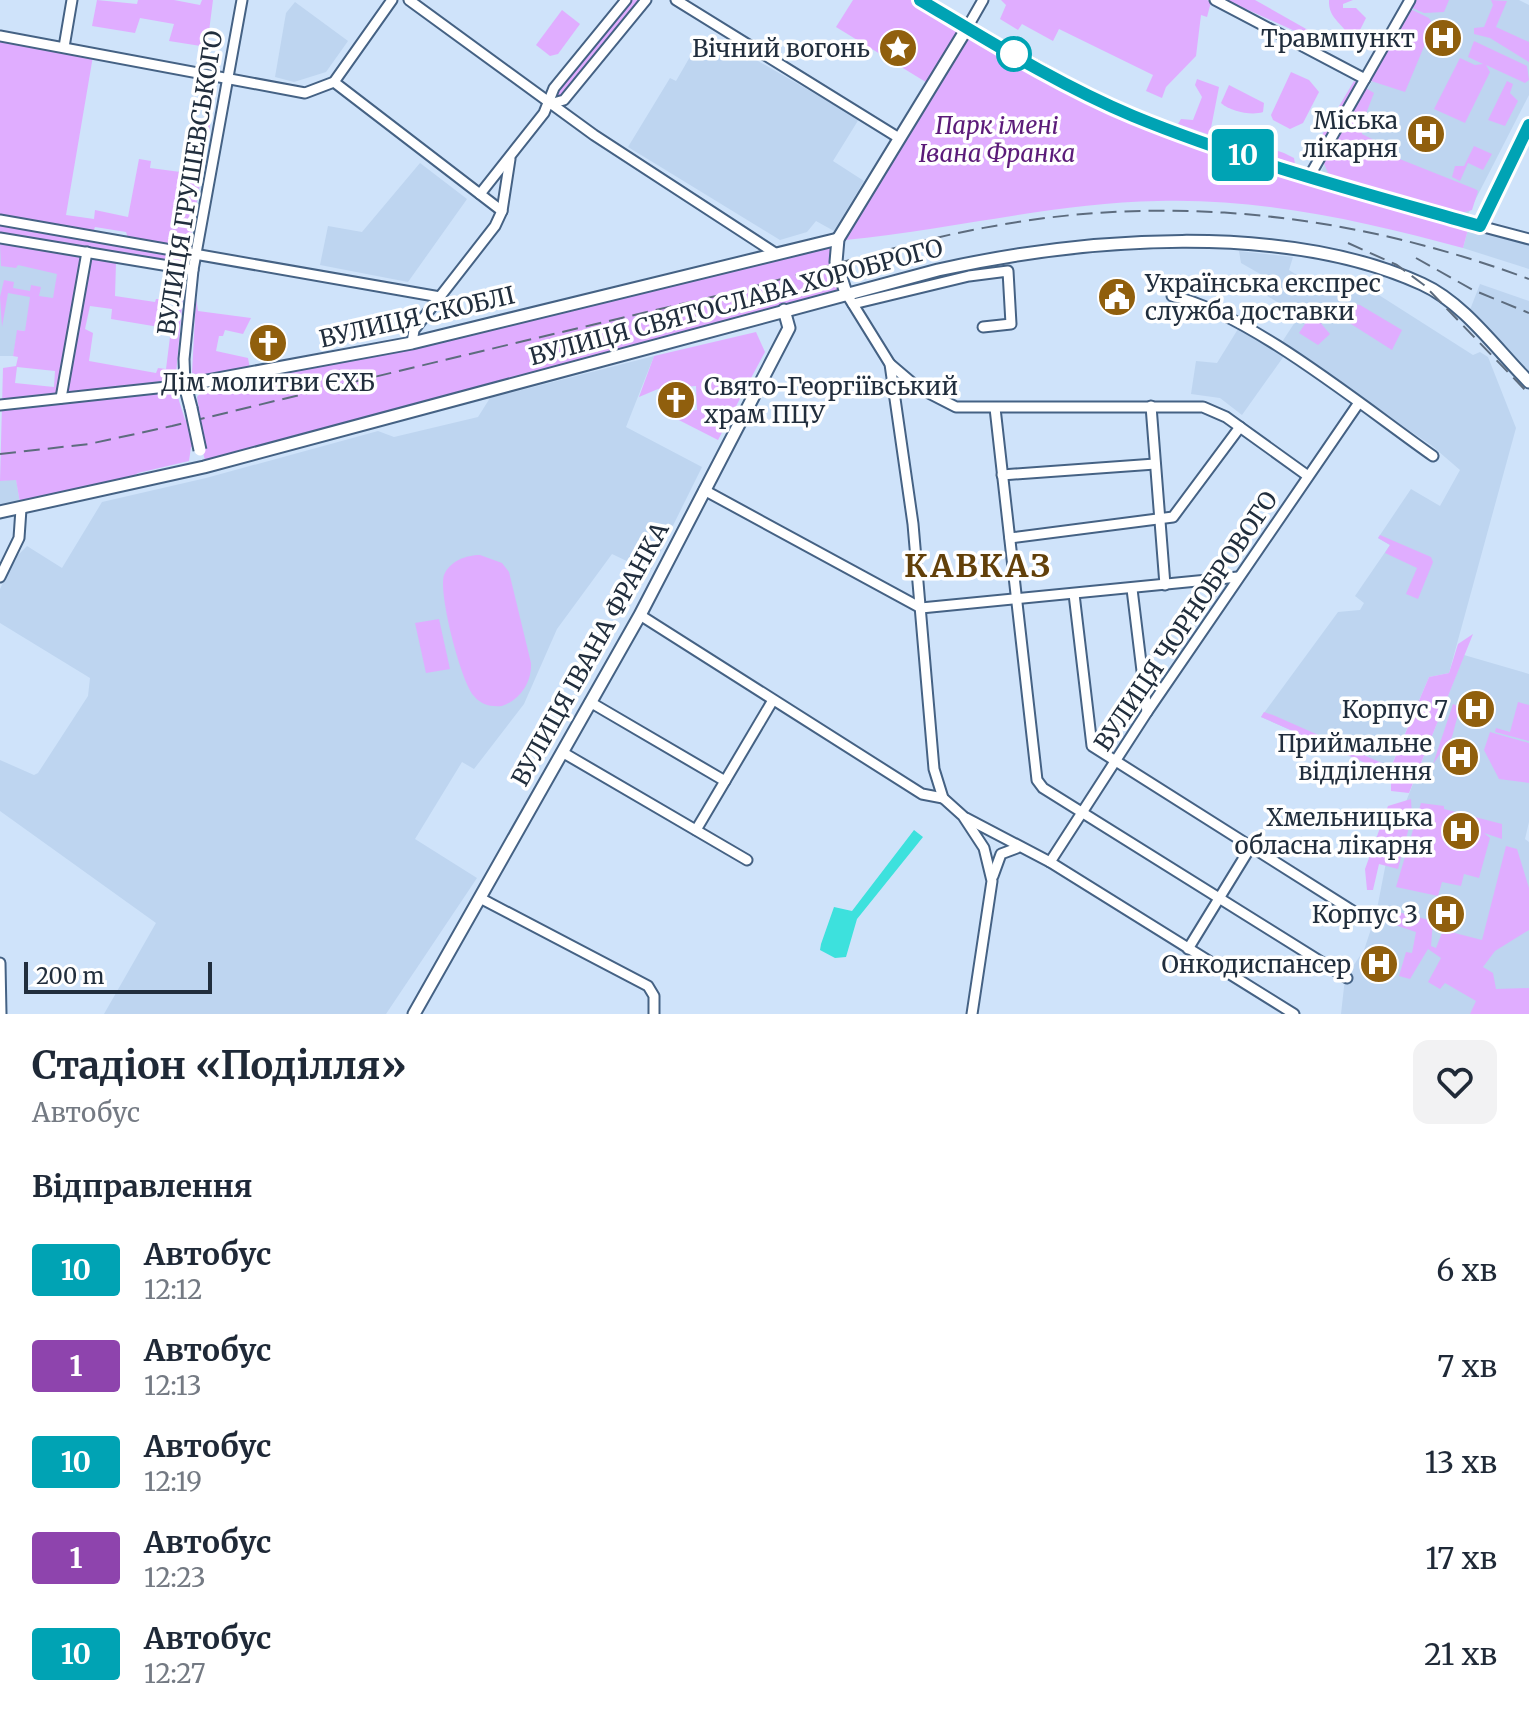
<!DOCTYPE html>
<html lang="uk">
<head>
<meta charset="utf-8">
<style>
	body { margin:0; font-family:Merriweather,serif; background:#f2f2f3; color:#1f2937; height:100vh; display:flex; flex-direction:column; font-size:30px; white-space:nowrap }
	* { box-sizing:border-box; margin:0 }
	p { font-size:26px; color:#747a83 }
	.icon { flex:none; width:44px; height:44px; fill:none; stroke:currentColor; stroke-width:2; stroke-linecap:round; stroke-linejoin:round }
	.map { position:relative; height:1014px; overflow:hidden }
	.panel { display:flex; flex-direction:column; background:#fff; flex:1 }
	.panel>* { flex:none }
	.badge { padding:0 16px; border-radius:6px; font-size:28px; line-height:52px }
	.scale { position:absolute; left:24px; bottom:20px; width:188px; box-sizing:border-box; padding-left:8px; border:4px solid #212e3d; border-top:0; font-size:22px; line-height:28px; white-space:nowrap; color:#212e3d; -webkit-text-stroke:6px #fff; paint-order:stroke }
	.map>.badge { position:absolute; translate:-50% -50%; box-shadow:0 0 0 4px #fff }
	h2 { padding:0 32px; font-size:30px; line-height:72px }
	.round { display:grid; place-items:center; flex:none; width:84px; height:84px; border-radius:16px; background:#f2f2f3 }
	.overview { display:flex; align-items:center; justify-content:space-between; height:136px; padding:0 32px }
	h1 { font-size:38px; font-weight:700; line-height:60px }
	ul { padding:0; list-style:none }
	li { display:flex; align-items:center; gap:24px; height:96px; padding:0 32px }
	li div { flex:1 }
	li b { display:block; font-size:30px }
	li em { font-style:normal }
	li .badge { min-width:88px; font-weight:700; text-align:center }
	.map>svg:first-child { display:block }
	.built { fill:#bed5f0 }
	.green { fill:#e0adff; fill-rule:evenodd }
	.water { fill:#3de1dd }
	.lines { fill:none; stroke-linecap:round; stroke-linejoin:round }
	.minor-casing { stroke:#456284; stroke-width:13 }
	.major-casing { stroke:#456284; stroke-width:15 }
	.minor { stroke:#fff; stroke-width:9 }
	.major { stroke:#fff; stroke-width:11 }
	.rail { stroke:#5d6c7e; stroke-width:2; stroke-dasharray:16 8; stroke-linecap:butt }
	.major-bridge-casing { stroke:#456284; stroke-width:15; stroke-linecap:butt }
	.major-bridge { stroke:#fff; stroke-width:11 }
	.line-casing { stroke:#fff; stroke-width:18 }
	.line { stroke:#00a3b4; stroke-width:12 }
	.stop-dot { fill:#fff; stroke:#00a3b4; stroke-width:4 }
	.labels { text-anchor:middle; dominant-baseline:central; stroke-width:7; stroke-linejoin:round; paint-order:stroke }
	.poi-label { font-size:24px; fill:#212e3d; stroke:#fff; text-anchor:end }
	.park-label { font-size:24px; font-style:italic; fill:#5b1b79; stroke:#fff }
	.street-label { font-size:24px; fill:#212e3d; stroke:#fff }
	.district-label { font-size:32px; font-weight:bold; letter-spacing:2px; fill:#62400a; stroke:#fff }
</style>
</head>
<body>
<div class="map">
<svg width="1529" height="1014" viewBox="0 0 1529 1014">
	<rect width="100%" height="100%" fill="#cfe3fa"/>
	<g class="built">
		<polygon points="1418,0 1519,0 1529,5 1529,95 1468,214 1320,173"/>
		<polygon points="295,2 348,41 326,72 294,82 275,77 286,13"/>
		<polygon points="702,36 727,50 730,45 859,119 833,161 864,181 834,231 816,221 807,232 780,240 628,147 670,78 676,81"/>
		<polygon points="420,163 467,199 408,282 320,265 328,226 362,232"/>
		<polygon points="1469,226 1529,242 1529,269 1463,248"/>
		<polygon points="0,244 86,258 77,314 25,331 18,330 13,356 0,356"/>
		<polygon points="1239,251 1293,257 1289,270 1318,289 1328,276 1342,285 1349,276 1473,355 1480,352 1488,357 1516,428 1449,673 1429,677 1388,773 1261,717 1338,612 1360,610 1364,603 1355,596 1390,545 1378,538 1411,489 1440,506 1460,470 1431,445 1280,345 1299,316 1258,290 1262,275 1241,263"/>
		<polygon points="1480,284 1529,301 1529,378 1468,315"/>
		<polygon points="1238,329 1284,356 1242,415 1220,398 1191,394 1196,361 1217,363"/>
		<polygon points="654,356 626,427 702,467 650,572 612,554 557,629 524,704 474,769 462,762 415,839 477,878 386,1014 104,1014 156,923 0,811 0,760 34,775 38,773 88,696 90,678 0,623 0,589 14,559 27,546 62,568 102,502 206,478 378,431 394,437 478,417 490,398"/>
		<polygon points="16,479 20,503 0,506 0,481"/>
		<polygon points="1464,655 1529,674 1529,822 1525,839 1529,842 1529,1014 1341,1014 1345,978 1364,950 1376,914 1390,842"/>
	</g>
	<g class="green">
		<polygon points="97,0 137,4 138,0 174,0 200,5 202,0 213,0 207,47 169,41 174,24 140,18 135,33 92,26"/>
		<polygon points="631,0 641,0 561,98 554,92"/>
		<polygon points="853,0 916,0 963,28 929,84 836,27"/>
		<polygon points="1001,0 1207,0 1211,2 1207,17 1201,15 1196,56 1166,87 1162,98 1146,91 1153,75 1059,29 1053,41 1022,24 1018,30 1000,19 1006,5"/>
		<polygon points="1226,0 1255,0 1308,30 1308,37"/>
		<path d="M1329,0H1353L1343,4V8H1356L1366,18L1354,42L1350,41C1346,23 1328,21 1329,0Z"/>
		<polygon points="1412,0 1449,0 1444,12 1424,13 1410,7"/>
		<polygon points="1491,0 1507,1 1496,27 1529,42 1529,62 1490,38 1474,34 1474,28 1484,27 1493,5"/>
		<polygon points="1406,7 1429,18 1433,25 1405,92 1365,79"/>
		<polygon points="562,10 580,24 558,54 550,56 536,45"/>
		<path d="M968,31L1133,119L1469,226L1463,248C1364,221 1262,198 1158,201C1053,203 950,230 845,240Z"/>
		<polygon points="0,40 93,56 66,215 94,219 95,210 128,217 139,159 151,161 150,168 196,174 199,157 186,155 188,138 199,140 202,125 210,125 189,248 128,238 126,232 95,227 93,232 0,214"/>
		<polygon points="1474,41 1527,66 1529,80 1525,83 1486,65 1490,72 1465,123 1434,109 1460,58 1475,65 1483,64 1468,57"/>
		<polygon points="1291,72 1309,80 1319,92 1303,123 1290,129 1273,120 1271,115"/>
		<polygon points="1197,79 1219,87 1211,128 1284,153 1294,158 1295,164 1178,124 1181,119 1193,120 1202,97 1195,85"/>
		<polygon points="1354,81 1374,93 1362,124 1362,134 1388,147 1387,154 1475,189 1478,191 1472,210 1461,213 1329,175 1316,145"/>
		<polygon points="1507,81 1513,84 1510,93 1518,101 1505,126 1488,120"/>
		<path d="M1229,85L1264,103L1263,112C1251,116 1230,111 1221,103Z"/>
		<polygon points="1474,146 1492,154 1483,170 1468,163 1460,181 1452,177 1455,166 1464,166"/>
		<polygon points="0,222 191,254 188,267 0,236"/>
		<path d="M0,244L116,263L115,296L155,302L156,299H162V310L176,311L178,295L183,296L176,374L172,380L99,389L100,393L176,391L185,420L200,416L197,397L206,387L409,346L837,245L842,292L206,464L201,445L191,447L189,461L138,473L128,480L20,503L16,480L0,481L3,368L16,366L18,357L13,356L17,330L25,331L30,297L8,293L2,327L0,297L4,280L14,282L13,288L30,291L31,285L41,287L39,296L53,298L57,274L18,265L16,268L1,266ZM90,306L112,309L111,319L171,329L166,369L158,368L156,373L89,361L93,333L85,329ZM17,367L55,371L54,387L15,383Z"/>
		<polygon points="196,298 198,311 251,318 243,334 225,330 223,336 219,336 216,351 248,358 250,369 204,377 192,373"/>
		<polygon points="1352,304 1360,305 1402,330 1392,350 1340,317"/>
		<polygon points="1312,313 1330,334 1318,345 1299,333"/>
		<polygon points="756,332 765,352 718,440 665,413 697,410 696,386 658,389 639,397 654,356"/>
		<polygon points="1380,535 1431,557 1433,562 1418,599 1406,594 1417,568 1385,553 1390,545 1378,538"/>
		<path d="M480,555L502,563L509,572L531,663C532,682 520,700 502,706C491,707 481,705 474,696C461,682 438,593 444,575C450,561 466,555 480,555Z"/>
		<polygon points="439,619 450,669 426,673 415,623"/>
		<polygon points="1473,634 1409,793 1391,791 1391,770 1388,773 1261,717 1264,712 1273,715 1391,767 1429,677 1449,673 1458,644"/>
		<polygon points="1518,702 1529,705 1529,741 1495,732 1496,728 1510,732"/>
		<polygon points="1453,704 1460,707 1452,737 1433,764"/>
		<polygon points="1490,732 1529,743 1529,783 1499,779 1484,750"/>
		<polygon points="1411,799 1412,816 1398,869 1379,864 1373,890 1367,890 1365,869 1388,806"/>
		<polygon points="1421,803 1444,806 1444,809 1502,824 1502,839 1484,833 1490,838 1479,878 1464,874 1461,886 1442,882 1438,896 1396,887"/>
		<polygon points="1506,846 1517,849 1529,888 1529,930 1495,951 1483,967 1493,973 1496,989 1529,988 1529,1014 1470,1014 1476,1001 1445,983 1440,989 1428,982 1441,958 1428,949 1410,979 1399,976 1406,952 1412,953 1416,932 1395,925 1398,912 1433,921 1431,946 1436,948 1443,930 1482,940"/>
	</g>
	<polygon class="water" points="914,830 923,837 857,919 846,957 835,958 820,950 821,944 834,907 852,911"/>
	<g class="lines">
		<defs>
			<g id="minor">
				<polyline points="409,0 594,135 775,253"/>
				<polyline points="676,0 899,138"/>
				<polyline points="920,0 967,28 983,0"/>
				<polyline points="1215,0 1365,79"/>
				<polyline points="0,36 305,93 334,82 392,0"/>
				<polyline points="64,47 72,0"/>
				<polyline points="334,82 502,211"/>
				<polyline points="550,104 564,100 646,0"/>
				<polyline points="1309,177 1410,0"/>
				<polyline points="480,194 544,113 554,88 626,0"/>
				<polyline points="0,220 440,297"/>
				<polyline points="1480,226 1529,239"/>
				<polyline points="0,238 193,270"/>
				<polyline points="846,293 890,364 913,524 934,769 943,798 963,816 984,848 992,881 972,1014"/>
				<path d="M1172,296C1248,312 1366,409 1433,456"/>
				<polyline points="853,304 969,276 1008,271 1011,324 983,327"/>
				<polyline points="412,343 414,330 495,226 502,211 510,159"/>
				<polyline points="890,364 917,387 956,407 1203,407 1226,417 1308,476"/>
				<polyline points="61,398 87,252"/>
				<polyline points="0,405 185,385 184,359 193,270 242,0"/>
				<polyline points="1151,406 1165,585"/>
				<polyline points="995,408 1037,780 1043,788 1347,978"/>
				<polyline points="1002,475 1155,464"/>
				<polyline points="704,490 921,608 1238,577"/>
				<polyline points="1010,538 1173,517 1240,427"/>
				<polyline points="0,577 19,538 21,509"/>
				<polyline points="1132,589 1147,712"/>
				<polyline points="1074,594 1092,746 1356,913"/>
				<polyline points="640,615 922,794 943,798"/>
				<polyline points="590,702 725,781"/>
				<polyline points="562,752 747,860"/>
				<polyline points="966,818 1050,862 1294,1014"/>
				<polyline points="696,830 773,700"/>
				<polyline points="1050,862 1147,712 1358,404"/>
				<polyline points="993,876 1001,854 1017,848"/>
				<polyline points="480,898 648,986 654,996 654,1014"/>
				<polyline points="1188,949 1250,848"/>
				<polyline points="0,963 1,1014"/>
			</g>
			<g id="major">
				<path d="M846,293L836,262L838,239L967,28C1022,58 1075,92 1133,116C1245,162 1364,193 1480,226L1529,125"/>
				<polyline points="191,408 185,385 412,343 838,239"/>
				<path d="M0,512L204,467L938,270C1082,238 1284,221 1422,284C1464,303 1497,350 1529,382"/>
				<polyline points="414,1014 640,615 789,328 784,310"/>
			</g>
		</defs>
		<use href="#minor" class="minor-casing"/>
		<use href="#major" class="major-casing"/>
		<use href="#minor" class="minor"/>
		<use href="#major" class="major"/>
		<g class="rail">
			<polyline points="1348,243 1397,265 1424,285 1529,394"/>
			<polyline points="1416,258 1473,290 1529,313"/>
			<path d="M0,454L89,444L172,426C353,382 534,338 716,296C811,273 904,241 1000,225C1178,193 1360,216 1529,279"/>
		</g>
		<defs>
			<polyline id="major-bridge" points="191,408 200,450"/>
		</defs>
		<use href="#major-bridge" class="major-bridge-casing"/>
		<use href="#major-bridge" class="major-bridge"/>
	</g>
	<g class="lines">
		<defs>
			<path id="line" d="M920,0C989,41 1059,85 1133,116C1245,162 1364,193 1480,226L1529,125"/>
		</defs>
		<use href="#line" class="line-casing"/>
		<use href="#line" class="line"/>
	</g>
	<defs>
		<symbol id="hospital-disc" viewBox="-11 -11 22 22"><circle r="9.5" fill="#905f0d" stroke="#fff"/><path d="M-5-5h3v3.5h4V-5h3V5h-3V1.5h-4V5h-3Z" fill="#fff"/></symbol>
		<symbol id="sight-disc" viewBox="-11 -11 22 22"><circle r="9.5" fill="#905f0d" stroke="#fff"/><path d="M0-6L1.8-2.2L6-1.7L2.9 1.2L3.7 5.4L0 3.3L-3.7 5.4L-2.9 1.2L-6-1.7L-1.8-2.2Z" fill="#fff"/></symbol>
		<symbol id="civic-disc" viewBox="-11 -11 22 22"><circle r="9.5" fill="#905f0d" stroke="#fff"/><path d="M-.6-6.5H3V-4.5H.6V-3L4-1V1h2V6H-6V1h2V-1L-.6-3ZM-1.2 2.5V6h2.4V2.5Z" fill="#fff"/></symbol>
		<symbol id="church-disc" viewBox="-11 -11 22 22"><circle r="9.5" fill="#905f0d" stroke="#fff"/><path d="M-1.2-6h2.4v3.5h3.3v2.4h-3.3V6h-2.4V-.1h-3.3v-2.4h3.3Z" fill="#fff"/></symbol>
	</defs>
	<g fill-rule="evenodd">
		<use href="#hospital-disc" x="1421" y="16" width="44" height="44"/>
		<use href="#sight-disc" x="876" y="26" width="44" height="44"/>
		<use href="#hospital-disc" x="1404" y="112" width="44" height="44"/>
		<use href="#civic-disc" x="1095" y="275" width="44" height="44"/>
		<use href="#church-disc" x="246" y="321" width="44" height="44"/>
		<use href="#church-disc" x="654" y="378" width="44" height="44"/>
		<use href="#hospital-disc" x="1454" y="687" width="44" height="44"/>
		<use href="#hospital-disc" x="1438" y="735" width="44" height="44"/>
		<use href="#hospital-disc" x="1439" y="809" width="44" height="44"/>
		<use href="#hospital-disc" x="1424" y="892" width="44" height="44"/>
		<use href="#hospital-disc" x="1357" y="942" width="44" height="44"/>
	</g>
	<circle class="stop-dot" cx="1014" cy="54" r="16"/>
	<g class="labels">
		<g class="poi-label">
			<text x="1415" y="38">Травмпункт</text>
			<text x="870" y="48">Вічний вогонь</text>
			<text x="1398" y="120">Міська<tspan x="1398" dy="28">лікарня</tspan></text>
			<text x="1145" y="283" text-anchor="start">Українська експрес<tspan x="1145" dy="28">служба доставки</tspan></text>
			<text x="268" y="382" text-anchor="middle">Дім молитви ЄХБ</text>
			<text x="704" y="386" text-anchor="start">Свято-Георгіївський<tspan x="704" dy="28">храм ПЦУ</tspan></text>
			<text x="1448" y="709">Корпус 7</text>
			<text x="1432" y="743">Приймальне<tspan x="1432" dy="28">відділення</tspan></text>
			<text x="1433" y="817">Хмельницька<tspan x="1433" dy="28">обласна лікарня</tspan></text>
			<text x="1418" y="914">Корпус 3</text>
			<text x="1351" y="964">Онкодиспансер</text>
		</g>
		<g class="park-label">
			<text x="997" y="125">Парк імені<tspan x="997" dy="28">Івана Франка</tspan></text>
		</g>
		<g class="street-label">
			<text transform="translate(190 183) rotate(-81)">ВУЛИЦЯ ГРУШЕВСЬКОГО</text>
			<text transform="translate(736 302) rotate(-15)">ВУЛИЦЯ СВЯТОСЛАВА ХОРОБРОГО</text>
			<text transform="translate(417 317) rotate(-13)">ВУЛИЦЯ СКОБЛІ</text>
			<text transform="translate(1186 621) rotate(-56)">ВУЛИЦЯ ЧОРНОБРОВОГО</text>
			<text transform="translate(590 654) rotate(-61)">ВУЛИЦЯ ІВАНА ФРАНКА</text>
		</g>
		<g class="district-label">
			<text x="978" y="566">КАВКАЗ</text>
		</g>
	</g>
</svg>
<div class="scale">200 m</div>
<b class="badge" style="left:1243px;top:155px;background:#00a3b4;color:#fff">10</b>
</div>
<section class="panel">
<div class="overview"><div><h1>Стадіон «Поділля»</h1><p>Автобус</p></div><a class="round"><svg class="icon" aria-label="heart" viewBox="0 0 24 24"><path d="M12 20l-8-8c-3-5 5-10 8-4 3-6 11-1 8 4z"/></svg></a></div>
<h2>Відправлення</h2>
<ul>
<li><span class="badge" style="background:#00a3b4;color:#fff">10</span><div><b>Автобус</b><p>12:12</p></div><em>6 хв</em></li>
<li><span class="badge" style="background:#8e44ad;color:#fff">1</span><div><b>Автобус</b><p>12:13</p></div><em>7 хв</em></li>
<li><span class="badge" style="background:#00a3b4;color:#fff">10</span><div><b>Автобус</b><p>12:19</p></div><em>13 хв</em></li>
<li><span class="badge" style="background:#8e44ad;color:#fff">1</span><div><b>Автобус</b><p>12:23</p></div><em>17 хв</em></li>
<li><span class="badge" style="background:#00a3b4;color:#fff">10</span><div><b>Автобус</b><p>12:27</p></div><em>21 хв</em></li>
</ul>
</section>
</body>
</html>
